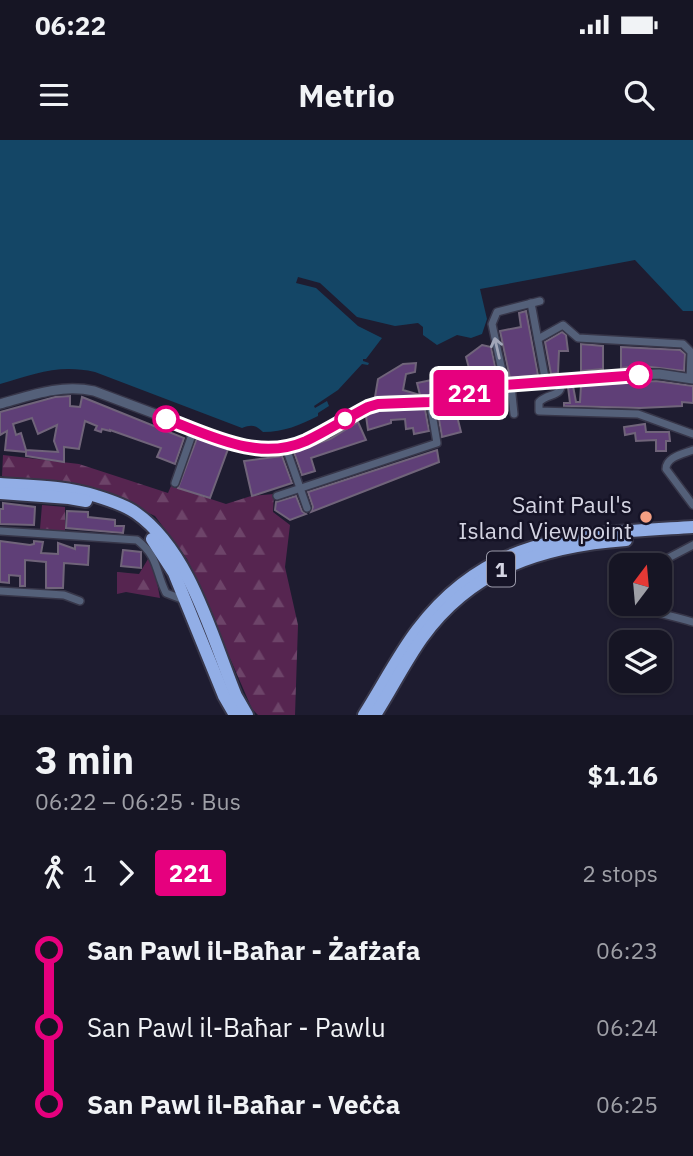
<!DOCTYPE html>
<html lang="en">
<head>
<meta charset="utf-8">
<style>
	body { margin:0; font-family:"IBM Plex Sans",sans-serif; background:#232231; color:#f1f3f6; height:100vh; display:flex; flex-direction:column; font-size:26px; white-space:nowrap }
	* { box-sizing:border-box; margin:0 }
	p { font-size:23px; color:#9e9fa6 }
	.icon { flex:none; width:38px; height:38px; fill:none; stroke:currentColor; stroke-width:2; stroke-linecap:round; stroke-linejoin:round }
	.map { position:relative; height:575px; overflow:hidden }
	.sheet { display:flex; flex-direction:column; background:#161524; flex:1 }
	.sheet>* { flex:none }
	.badge { padding:0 14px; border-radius:5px; font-size:24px; line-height:46px }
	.needle { width:46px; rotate:16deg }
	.buttons { position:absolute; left:609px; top:413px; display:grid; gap:14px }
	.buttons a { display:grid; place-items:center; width:63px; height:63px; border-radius:14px; background:#161524; box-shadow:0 2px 5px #0004,0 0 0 2px #353441; font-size:35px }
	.map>.badge { position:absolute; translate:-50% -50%; box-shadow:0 0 0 4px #fff }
	.legs { display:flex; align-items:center; gap:10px; height:77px; padding:0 35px; font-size:23px }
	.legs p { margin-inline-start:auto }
	.headline { display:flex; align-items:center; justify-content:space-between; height:119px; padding:0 35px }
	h1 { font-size:38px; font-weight:700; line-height:52px }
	ul { padding:0 35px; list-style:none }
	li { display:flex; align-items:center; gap:24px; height:77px; font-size:26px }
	li i { display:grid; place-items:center; width:10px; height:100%; margin:0 9px; background:currentColor }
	li i::after { content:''; width:18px; height:18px; margin:-9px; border:5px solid; border-radius:50%; background:#161524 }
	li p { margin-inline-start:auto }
	li:first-child i { background:linear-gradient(#0000 50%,currentColor 0) }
	li:last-child i { background:linear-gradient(currentColor 50%,#0000 0) }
	.status { display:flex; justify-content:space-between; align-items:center; height:49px; padding:0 35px; background:#161524; direction:ltr }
	.status svg { height:19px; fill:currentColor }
	header { display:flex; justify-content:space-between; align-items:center; height:91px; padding:0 35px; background:#161524; font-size:32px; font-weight:700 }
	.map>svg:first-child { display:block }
	.forest { fill:url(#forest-firs) }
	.water { fill:#144666 }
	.building { fill:#5f3f77; stroke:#70647a; stroke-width:2; fill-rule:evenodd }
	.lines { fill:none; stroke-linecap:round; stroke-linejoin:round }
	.minor-casing { stroke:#373649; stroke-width:10 }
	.tertiary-casing { stroke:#373649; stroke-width:12 }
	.trunk-casing { stroke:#373649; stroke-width:16 }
	.minor { stroke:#546079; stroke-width:7 }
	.tertiary { stroke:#546079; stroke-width:9 }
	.trunk { stroke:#92aee6; stroke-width:12 }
	.oneway { stroke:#a1a6b8 }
	.line-1-casing { stroke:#fff; stroke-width:16 }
	.line-1 { stroke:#e6007e; stroke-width:10 }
	.stop-1-dot { fill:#fff; stroke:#e6007e; stroke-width:3.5 }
	.poi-dot { fill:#f39f83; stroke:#151326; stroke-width:2.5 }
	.labels { text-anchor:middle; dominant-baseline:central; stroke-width:5; stroke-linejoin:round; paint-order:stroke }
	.shield { fill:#151326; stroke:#9b9aaa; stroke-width:2 }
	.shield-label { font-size:21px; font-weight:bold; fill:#d4d4e2 }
	.poi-label { font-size:23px; fill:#d4d4e2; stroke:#151326; text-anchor:end }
</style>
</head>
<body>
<div class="status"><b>06:22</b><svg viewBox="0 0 49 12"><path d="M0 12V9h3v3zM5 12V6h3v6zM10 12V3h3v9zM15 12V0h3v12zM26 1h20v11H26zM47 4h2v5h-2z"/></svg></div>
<header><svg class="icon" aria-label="menu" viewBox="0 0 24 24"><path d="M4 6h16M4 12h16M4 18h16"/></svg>Metrio<svg class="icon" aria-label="search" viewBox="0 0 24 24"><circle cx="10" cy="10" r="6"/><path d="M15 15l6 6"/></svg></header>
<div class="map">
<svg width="693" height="575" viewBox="0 0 693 575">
	<defs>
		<pattern id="forest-firs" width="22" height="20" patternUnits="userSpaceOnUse" patternTransform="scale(1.75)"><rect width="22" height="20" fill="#562550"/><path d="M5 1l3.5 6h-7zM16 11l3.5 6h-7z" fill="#6d4469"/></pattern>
	</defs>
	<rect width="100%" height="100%" fill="#1e1c30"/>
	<g class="forest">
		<polygon points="3,315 79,324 168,353 171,346 226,364 251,356 274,354 273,372 290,385 285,427 298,485 295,575 258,575 252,569 187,419 155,376 97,349 58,343 15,341 2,336"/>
		<polygon points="42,365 65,367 65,391 40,389"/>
		<polygon points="148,419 154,427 160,458 126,452 117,454 117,432 139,434"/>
	</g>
	<path class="water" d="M0,0H693V171H683L635,120L480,149L487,179L482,194L471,198L457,195L437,205L423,195V187L418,183L395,186L357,177L320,143L298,137L296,143L316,148L358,186L382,198L366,219H363V221L369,223L368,225L362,224L338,250L314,266L315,268L327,261L329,266L318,273V276C300,285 284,292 263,292C255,285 252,284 242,288L95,232C58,224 35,234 0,244Z"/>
	<g class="building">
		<polygon points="526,171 538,235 510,238 500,191 521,187 519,173"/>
		<polygon points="562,192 566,195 568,211 559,211 558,233 551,234 545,202"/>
		<polygon points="581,204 603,206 603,229 581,231"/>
		<polygon points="482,205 491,207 498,240 429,255 375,257 378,239 403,224 416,223 415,232 406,234 403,250 420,255 417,243 470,232 466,217"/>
		<polygon points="621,207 680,210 685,214 684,231 643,226 621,228"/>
		<polygon points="656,241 693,246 693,263 682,262 682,266 640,268 564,266 564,263 570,263 568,247 573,246 576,262 580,262 581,246"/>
		<polygon points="506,252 507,267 457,276 461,292 442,297 437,268"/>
		<path d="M70,256V266L80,267L82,257L184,298L175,324L157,317L161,308L110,290V291L102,289L101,292L95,290L97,286L85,281L79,309L64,307V322L26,316V312L5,310L7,291L0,295V272L55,257ZM32,278L38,294L57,285L54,301L58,312L26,310L21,293L16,295L13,284Z"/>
		<polygon points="425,269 429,291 414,294 413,288 406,289 405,279 391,280 391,283 368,290 366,276 371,273 379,271"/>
		<polygon points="358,282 366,300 311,318 315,331 302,335 294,312 330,299"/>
		<polygon points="645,284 646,292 669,292 670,301 666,301 666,311 656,311 656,300 636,301 635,293 625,295 624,287"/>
		<polygon points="197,298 228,309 210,358 178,348"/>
		<polygon points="437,310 439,322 311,372 313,367 308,352"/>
		<polygon points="282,316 292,343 252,356 244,321"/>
		<polygon points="296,356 302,371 306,374 290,380 275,370 276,362"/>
		<polygon points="3,363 35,367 34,385 0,384 0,369 3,369"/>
		<polygon points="67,371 88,372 88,377 115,380 115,386 124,386 123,393 66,388"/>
		<polygon points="0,401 30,405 34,404 34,401 43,402 41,413 58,414 58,403 75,409 75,405 89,406 88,425 64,423 63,448 46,448 46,422 25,420 25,446 20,446 20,436 9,435 9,443 0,442"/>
		<polygon points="123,410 141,412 141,428 121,426"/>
	</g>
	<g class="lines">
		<defs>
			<g id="minor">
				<polyline points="531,163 546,243"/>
				<polyline points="538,199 563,185 578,198 683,204 691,212 690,239"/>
				<path d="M561,241C563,258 549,252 539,262V271L638,274L693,294"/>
				<polyline points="505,245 492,184 497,172 540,161"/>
				<polyline points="511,245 514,274"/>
				<polyline points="286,308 307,368"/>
				<path d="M693,310C683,314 666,317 666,329L693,365"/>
				<polyline points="175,343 194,289"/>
				<polyline points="277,356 437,303 430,262"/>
				<path d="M0,391L137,400C159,417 155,431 166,453L184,460"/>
				<polyline points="655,425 693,405"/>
				<polyline points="0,451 64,455 80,461"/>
				<path d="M635,464L637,469C651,470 678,478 693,482"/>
			</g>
			<path id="tertiary" d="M0,264C32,255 61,244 94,251L243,307C297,315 323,291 368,267L378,264L430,262L505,245L621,235L659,234L693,239"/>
			<g id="trunk">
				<path d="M0,344C32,346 66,346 96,356C109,360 125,365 136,373C190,411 212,497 236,556L247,575"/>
				<polyline points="0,353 69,358 86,361"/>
				<polyline points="152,399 174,433 224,556 235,575"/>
				<path d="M364,575C382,547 398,515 418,489C490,393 585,394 693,387"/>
				<path d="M375,575C391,550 405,522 422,498C472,428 544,406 626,400"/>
			</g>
		</defs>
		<use href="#minor" class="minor-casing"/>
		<use href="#tertiary" class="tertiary-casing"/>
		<use href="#trunk" class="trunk-casing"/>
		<use href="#minor" class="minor"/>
		<use href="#tertiary" class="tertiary"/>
		<use href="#trunk" class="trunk"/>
	</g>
	<defs><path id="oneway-shaft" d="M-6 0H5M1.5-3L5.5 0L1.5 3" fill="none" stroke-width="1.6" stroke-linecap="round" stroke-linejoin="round" transform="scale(1.75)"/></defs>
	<use class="oneway" href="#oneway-shaft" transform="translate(497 208) rotate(-103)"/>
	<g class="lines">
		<defs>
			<path id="line-1" d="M166,279C211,296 259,322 306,301C327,291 347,278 368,267L378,264L430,262L505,245L639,235"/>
		</defs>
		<use href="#line-1" class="line-1-casing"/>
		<use href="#line-1" class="line-1"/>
	</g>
	<g class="stop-1-dot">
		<circle cx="639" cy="235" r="12"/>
		<circle cx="166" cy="279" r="12"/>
		<circle cx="345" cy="279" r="9"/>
	</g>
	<circle class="poi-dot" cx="646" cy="377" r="7"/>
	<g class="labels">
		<rect class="shield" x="487" y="411.5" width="28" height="35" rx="5"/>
		<g class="shield-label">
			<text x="501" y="429">1</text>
		</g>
		<g class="poi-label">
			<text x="632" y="364">Saint Paul's<tspan x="632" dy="26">Island Viewpoint</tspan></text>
		</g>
	</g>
</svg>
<div class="buttons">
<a><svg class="needle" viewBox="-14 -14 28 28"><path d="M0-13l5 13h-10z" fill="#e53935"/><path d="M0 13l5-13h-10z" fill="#9e9fa6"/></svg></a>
<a><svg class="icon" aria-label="layers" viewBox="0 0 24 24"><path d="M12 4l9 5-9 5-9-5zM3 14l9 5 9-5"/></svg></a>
</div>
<b class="badge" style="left:469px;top:253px;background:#e6007e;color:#fff">221</b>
</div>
<section class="sheet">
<div class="headline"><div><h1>3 min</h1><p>06:22 – 06:25 · Bus</p></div><b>$1.16</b></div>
<div class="legs"><svg class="icon" aria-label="walk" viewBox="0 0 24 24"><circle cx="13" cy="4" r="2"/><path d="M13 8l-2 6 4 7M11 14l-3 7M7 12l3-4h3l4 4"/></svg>1<svg class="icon" aria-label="forward" viewBox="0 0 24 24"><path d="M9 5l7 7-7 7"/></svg><b class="badge" style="background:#e6007e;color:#fff">221</b><p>2 stops</p></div>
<ul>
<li><i style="color:#e6007e"></i><b>San Pawl il-Baħar - Żafżafa</b><p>06:23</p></li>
<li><i style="color:#e6007e"></i><span>San Pawl il-Baħar - Pawlu</span><p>06:24</p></li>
<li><i style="color:#e6007e"></i><b>San Pawl il-Baħar - Veċċa</b><p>06:25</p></li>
</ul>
</section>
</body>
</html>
